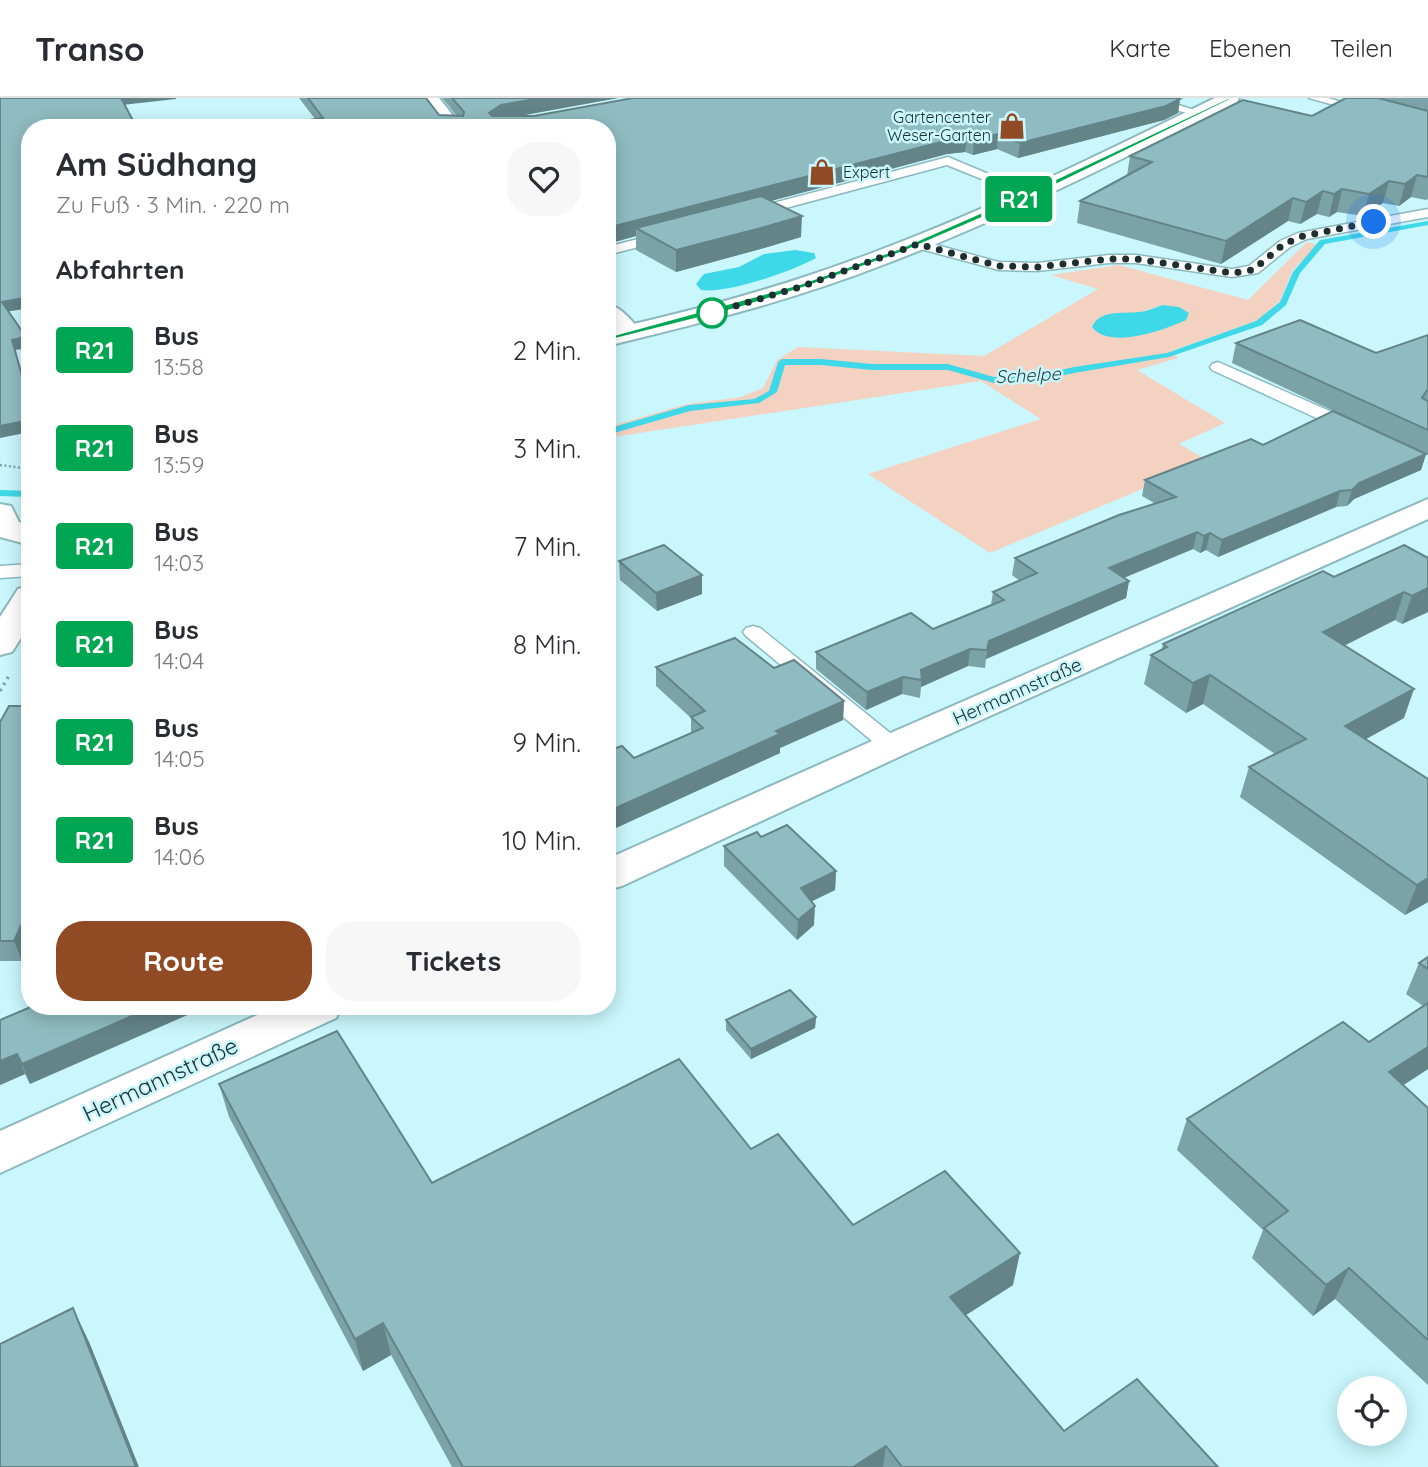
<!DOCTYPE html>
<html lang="de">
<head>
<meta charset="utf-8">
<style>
	body { margin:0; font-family:Quicksand,sans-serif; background:#f7f7f7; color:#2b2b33; height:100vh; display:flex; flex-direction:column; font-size:26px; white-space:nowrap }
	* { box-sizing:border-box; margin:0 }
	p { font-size:23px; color:#7c7c81 }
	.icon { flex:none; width:38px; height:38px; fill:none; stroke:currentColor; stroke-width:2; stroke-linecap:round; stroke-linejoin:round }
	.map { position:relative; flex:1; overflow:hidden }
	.side { position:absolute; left:21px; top:21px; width:595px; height:896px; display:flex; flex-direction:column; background:#fff; border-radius:28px; box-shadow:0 4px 18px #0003 }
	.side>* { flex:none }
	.badge { padding:0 14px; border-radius:5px; font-size:24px; line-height:46px }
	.controls { position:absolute; left:1337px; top:1278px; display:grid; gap:14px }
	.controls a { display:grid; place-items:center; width:70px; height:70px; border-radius:50%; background:#fff; box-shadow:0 4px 18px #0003; font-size:35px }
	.you { position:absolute; width:35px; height:35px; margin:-18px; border:5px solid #fff; border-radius:50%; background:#1a73e8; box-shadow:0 0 0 10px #1a73e833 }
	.map>.badge { position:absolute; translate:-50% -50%; box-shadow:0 0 0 4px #fff }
	h2 { padding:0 35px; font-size:26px; line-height:63px }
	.round { display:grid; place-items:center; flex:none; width:74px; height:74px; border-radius:28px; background:#f7f7f7 }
	.head { display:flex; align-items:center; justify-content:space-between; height:119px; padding:0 35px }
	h1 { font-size:33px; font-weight:700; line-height:52px }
	.primary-button { display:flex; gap:14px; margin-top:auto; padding:14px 35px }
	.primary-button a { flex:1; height:80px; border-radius:28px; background:#904a24; color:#fff; font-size:28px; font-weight:700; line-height:80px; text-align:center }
	.primary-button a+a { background:#f7f7f7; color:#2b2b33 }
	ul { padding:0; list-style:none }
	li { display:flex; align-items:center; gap:21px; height:98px; padding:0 35px }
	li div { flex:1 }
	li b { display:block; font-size:26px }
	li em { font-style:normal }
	li .badge { min-width:77px; font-weight:700; text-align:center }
	header { display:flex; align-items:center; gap:42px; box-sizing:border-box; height:98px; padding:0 35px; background:#fff; border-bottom:2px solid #e1e1e2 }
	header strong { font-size:33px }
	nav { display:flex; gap:38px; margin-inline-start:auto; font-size:24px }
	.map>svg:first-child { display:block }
	.green { fill:#f4d2c2; fill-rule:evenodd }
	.water { fill:#3ed8e8 }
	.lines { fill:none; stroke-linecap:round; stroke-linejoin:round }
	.stream { fill:#3ed8e8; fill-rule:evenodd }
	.service-casing { stroke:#8cb9be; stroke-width:3 }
	.minor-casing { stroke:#8cb9be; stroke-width:4 }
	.primary-casing { stroke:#8cb9be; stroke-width:4 }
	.path-far1 { stroke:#81a3a7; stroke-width:2.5; stroke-dasharray:2 2.5; stroke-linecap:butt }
	.path { stroke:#81a3a7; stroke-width:3.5; stroke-dasharray:2.5 4.5; stroke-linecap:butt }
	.service { fill:#fff; fill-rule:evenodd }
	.minor { fill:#fff; fill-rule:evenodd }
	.primary { fill:#fff; fill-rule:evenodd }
	.wall { fill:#7ba2a7 }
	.shaded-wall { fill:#648488 }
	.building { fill:#8fbcc2; stroke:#648488; stroke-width:2 }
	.line { fill:#00a651; stroke:#fff; stroke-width:2 }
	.walk { stroke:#1d2f31; stroke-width:7; stroke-dasharray:0 12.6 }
	.stop-dot { fill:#fff; stroke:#00a651; stroke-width:3.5 }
	.labels { text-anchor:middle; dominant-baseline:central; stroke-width:5; stroke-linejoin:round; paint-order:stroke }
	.far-poi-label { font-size:16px; fill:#1d2f31; stroke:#c9f7fd; text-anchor:end }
	.far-water-label { font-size:18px; font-style:italic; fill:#243d40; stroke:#c9f7fd }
	.street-label { font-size:19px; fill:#1d2f31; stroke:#c9f7fd }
	.near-street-label { font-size:23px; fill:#1d2f31; stroke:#c9f7fd }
</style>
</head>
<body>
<header>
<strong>Transo</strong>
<nav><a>Karte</a><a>Ebenen</a><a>Teilen</a></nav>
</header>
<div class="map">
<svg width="1428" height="1369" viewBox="0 0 1428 1369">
	<rect width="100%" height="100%" fill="#c9f7fd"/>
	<path class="green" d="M1307,144L1318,147L1293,172L1280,203L1257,223L1171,253L1178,260L1137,272L1225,325L1179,346L1209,363L990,455L868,376L1041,321L981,283L607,340V329L687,306L741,299L763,290L777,262L798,249L984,258L1098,191L1051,177L1119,167L1248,202ZM1162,207L1186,221L1159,233L1141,214Z"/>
	<g class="water">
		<path d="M795,152L814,155L816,160C793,173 727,196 701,192L696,186L704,176L739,169L764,156Z"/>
		<path d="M1162,207L1179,209L1189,215L1186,222C1165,232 1109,252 1092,229C1100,211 1123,216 1140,214C1147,213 1155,210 1162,207Z"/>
	</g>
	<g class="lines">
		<g class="stream">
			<polygon points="1428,123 1428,127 1325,146 1300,175 1286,207 1262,227 1169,259 1074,275 1038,283 994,285 948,272 872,272 821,267 785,267 777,294 759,305 690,313 607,337 607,331 689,307 754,301 769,293 778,264 782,261 821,261 872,266 948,266 994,279 1038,277 1074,269 1167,255 1256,223 1280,204 1293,174 1320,142"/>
			<polygon points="0,392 30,393 30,399 0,398"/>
		</g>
		<defs>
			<g id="service">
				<polygon points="1157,0 1173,0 1168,4 1205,15 1199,18 1152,6 1152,2"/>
				<polygon points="1309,0 1328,0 1372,13 1366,16"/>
				<polygon points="948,59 1036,96 1030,100 1026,99 947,67 752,119 745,115 747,112"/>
				<polygon points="1428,111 1428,119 1307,141 1290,149 1258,175 1232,179 1136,165 1109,165 1037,173 999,172 913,149 911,146 918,142 999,164 1037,165 1109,157 1136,157 1232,171 1249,168 1280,143 1298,135"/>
				<polygon points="665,134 672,138 670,141 607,157 607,149"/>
				<polygon points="1218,264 1359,326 1361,330 1353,335 1347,334 1212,272 1210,269 1212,266"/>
				<polygon points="30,466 30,478 0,480 0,468"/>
				<polygon points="753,528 760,530 900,643 903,648 900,653 884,653 746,538 743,534 746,530"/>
			</g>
			<g id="minor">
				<polygon points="420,0 439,0 463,30 443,30"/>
				<path d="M607,206C621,209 633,223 641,235L637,240C622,244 617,238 607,228Z"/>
				<polygon points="1428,401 1428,421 905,656 622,788 607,792 607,761 879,640"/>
				<polygon points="0,406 11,408 19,424 30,428 30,447 0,439"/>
				<polygon points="277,908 342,908 336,920 0,1075 0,1033"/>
			</g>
			<g id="primary">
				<path d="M1215,0H1239L1237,4C1122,61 1008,119 888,165C797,201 702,225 607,248V232C697,212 786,188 872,155C990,111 1102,55 1215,0Z"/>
				<polygon points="30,488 30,526 12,554 0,557 0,519 18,491"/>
			</g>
		</defs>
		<use href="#service" class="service-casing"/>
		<use href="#minor" class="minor-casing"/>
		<use href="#primary" class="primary-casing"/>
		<polyline class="path-far1" points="0,367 30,371"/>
		<polyline class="path" points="0,593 10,576"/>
		<use href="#service" class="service"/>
		<use href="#minor" class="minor"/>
		<use href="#primary" class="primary"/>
	</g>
	<g class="wall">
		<polygon points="299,0 426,0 439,17 456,17 442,0 618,0 519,18 1180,1 1178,15 1164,22 1018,60 997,51 973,57 965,54 947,56 771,103 801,139 764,150 676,174 636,152 636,138 607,146 607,30 296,30 295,24 315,21"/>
		<polygon points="1346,0 1428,0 1428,101 1426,102 1411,99 1399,108 1383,105 1363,118 1337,114 1329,119 1317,116 1300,126 1288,123 1221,166 1077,125 1080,103 1127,78 1130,58 1312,18"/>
		<polygon points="1428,237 1428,357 1426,356 1421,372 1354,401 1347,408 1336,409 1218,459 1206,452 1200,455 1193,451 1124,480 1129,483 1126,500 986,561 985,570 968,568 921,589 920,600 902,596 866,612 816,571 816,554 933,531 991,507 993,494 1020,483 1012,477 1015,460 1156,406 1142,398 1145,382 1263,347 1384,337 1232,265 1236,245 1376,255"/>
		<polygon points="1428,457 1428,514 1402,526 1395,522 1345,547 1404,620 1366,641 1428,681 1428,804 1405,817 1240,699 1249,669 1275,656 1203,606 1186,615 1144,586 1151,557 1162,551 1163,546 1334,479 1427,459"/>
		<polygon points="619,463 702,477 702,496 657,513 620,482"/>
		<polygon points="656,569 774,570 844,603 843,622 780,650 780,655 607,734 607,653 634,660 691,635 691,620 656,588"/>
		<polygon points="0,624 22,863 0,863"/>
		<polygon points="761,739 836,773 835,792 812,803 814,827 797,842 724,768 724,748"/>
		<polygon points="1428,859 1428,971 1403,987 1428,1010 1428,1287 1335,1201 1313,1218 1252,1160 1263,1132 1177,1052 1187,1021 1369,944 1423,908 1406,896 1419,865"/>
		<polygon points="33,908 30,986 25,976 0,987"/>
		<polygon points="816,919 815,930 751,961 726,932 726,922"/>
		<polygon points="219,986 432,1085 751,1051 853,1127 1013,1187 966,1217 1064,1333 1218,1369 452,1369 391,1257 363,1273 229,1019"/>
	</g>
	<g class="shaded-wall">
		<polygon points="121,0 176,0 176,1 122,7"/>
		<polygon points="541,0 618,0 503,21 490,30 489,15 501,7"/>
		<polygon points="1180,1 1178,15 1164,22 1018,60 1020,45"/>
		<polygon points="998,36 997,51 973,57 974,42"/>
		<polygon points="967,39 965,54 947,56 646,136 636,130 636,138 607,146 607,130 949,42"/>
		<polygon points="1417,77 1411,99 1399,108 1405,86"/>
		<polygon points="1389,83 1383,105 1363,118 1369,96"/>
		<polygon points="1342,91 1337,114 1329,119 1334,96"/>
		<polygon points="1323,93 1317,116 1300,126 1306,104"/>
		<polygon points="1293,100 1288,123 1221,166 1226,143"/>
		<polygon points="802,118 801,139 764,150 676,174 676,152"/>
		<polygon points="30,199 30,210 5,214 2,204"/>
		<polygon points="26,239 29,250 15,252 12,242"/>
		<polygon points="30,322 30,334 0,340 0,328"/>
		<polygon points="1426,356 1421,372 1354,401 1347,408 1352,392 1359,385"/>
		<polygon points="1340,393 1336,409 1218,459 1222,442"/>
		<polygon points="1197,434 1193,451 1106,487 1109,470"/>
		<polygon points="1210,435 1206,452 1200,455 1204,438"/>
		<polygon points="702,477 702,496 657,513 656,495"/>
		<polygon points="1129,483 1126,500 986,561 989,543"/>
		<polygon points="1428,490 1428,514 1402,526 1412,498"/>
		<polygon points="1404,494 1395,522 1314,563 1323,534"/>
		<polygon points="970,551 968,568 921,589 921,572"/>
		<polygon points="1210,577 1203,606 1186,615 1193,585"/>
		<polygon points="903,579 902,596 866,612 867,594"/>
		<polygon points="1414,591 1404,620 1335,658 1345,628"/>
		<polygon points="844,603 843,622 780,650 780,655 607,734 607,714 776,633"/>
		<polygon points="836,773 835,792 800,809 801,790"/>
		<polygon points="1428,780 1428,804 1405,817 1417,787"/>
		<polygon points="30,808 30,845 22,863 14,843"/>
		<polygon points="815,808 814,827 797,842 798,822"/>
		<polygon points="155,908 208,908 30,986 22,966"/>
		<polygon points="816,919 815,930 751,961 751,951"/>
		<polygon points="1428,949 1428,971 1376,1005 1389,974"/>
		<polygon points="17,956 25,976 0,987 0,963"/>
		<polygon points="1020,1155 1013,1187 944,1231 950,1199"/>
		<polygon points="1349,1170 1335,1201 1313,1218 1326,1187"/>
		<polygon points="73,1210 90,1246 139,1369 136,1369"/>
		<polygon points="383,1225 391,1257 363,1273 355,1241"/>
		<polygon points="886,1348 883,1369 853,1369"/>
	</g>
	<g class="building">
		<polygon points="0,0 121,0 137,30 30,30 30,199 2,204 26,239 12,242 30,306 30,322 0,328"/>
		<polygon points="308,0 426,0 439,17 463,18 464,14 452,0 541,0 501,7 489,15 492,18 534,18 633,0 1175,0 1180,1 1166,8 1020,45 998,36 974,42 967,39 949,42 607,130 607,30 299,30 295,24 323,20"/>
		<polygon points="1346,0 1378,0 1428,13 1428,79 1417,77 1405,86 1389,83 1369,96 1342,91 1334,96 1323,93 1306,104 1293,100 1226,143 1080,103 1152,64 1130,58 1243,2 1312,18"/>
		<polygon points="761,98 802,118 765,129 676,152 636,130"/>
		<polygon points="1300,222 1376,255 1428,237 1428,292 1427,292 1422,300 1428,303 1428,332 1236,245"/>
		<polygon points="1333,313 1426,356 1359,385 1352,392 1340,393 1222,442 1210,435 1204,438 1197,434 1109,470 1129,483 989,543 987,552 970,551 921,572 922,582 903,579 867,594 816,554 911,515 933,531 1004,502 993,494 1037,475 1015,460 1119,417 1176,399 1145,382 1251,341 1263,347"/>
		<polygon points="664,447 702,477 656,495 619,463"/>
		<polygon points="1404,447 1428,460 1428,490 1412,498 1404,494 1323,534 1414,591 1345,628 1428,681 1428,780 1417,787 1249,669 1306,641 1210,577 1193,585 1151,557 1167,549 1163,546 1323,473 1334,479"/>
		<polygon points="735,540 774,570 794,562 844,603 776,633 780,636 607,714 607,653 622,648 634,660 703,630 691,619 705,613 656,569"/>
		<polygon points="9,608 30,608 30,808 14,843 0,843 0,624"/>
		<polygon points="787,727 836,773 801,790 815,808 798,822 724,748 757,734 761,739"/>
		<polygon points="1428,859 1428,871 1419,865"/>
		<polygon points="790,892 816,919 751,951 726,922"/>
		<polygon points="1428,905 1428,949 1389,974 1428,1010 1428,1242 1349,1170 1326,1187 1264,1130 1288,1113 1187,1021 1343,924 1369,944"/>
		<polygon points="33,908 155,908 22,966 17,956 0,963 0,922"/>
		<polygon points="337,933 432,1085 679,961 751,1051 778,1036 853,1127 945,1073 1020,1155 950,1199 1064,1333 1137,1281 1218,1369 902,1369 886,1348 853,1369 463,1369 383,1225 355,1241 219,986"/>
		<polygon points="73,1210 136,1369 0,1369 0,1246"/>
	</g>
	<polygon class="line" points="1228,0 1234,0 1033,98 903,154 806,189 739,210 607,243 603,240 800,186 898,151 1028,94"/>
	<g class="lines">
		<polyline class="walk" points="712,215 803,188 918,146 999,168 1037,169 1109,161 1136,161 1232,175 1253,172 1284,146 1303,138 1374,124"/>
	</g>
	<defs>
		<symbol id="shop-bare" viewBox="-9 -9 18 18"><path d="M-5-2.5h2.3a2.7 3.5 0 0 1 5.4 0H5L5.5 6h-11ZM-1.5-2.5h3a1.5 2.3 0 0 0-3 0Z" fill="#904a24" stroke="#c9f7fd" stroke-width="2.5" paint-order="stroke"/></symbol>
	</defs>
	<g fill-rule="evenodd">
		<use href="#shop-bare" x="993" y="9" width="38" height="38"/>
		<use href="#shop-bare" x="803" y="55" width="38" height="38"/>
	</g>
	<circle class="stop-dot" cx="712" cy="215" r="14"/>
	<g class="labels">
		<g class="far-poi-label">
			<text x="991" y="19">Gartencenter<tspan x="991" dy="18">Weser-Garten</tspan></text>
			<text x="843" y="74" text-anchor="start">Expert</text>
		</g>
		<g class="far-water-label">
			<text transform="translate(1028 277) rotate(-3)">Schelpe</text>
		</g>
		<g class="street-label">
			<text transform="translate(1017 593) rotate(-24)">Hermannstraße</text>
		</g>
		<g class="near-street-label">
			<text transform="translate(160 981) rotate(-25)">Hermannstraße</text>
		</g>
	</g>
</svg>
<div class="controls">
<a><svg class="icon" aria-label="locate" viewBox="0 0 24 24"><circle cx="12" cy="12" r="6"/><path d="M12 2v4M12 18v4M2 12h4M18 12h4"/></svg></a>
</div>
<div class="you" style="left:1374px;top:124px"></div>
<b class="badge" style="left:1019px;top:101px;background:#00a651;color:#fff">R21</b>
<section class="side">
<div class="head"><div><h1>Am Südhang</h1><p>Zu Fuß · 3 Min. · 220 m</p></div><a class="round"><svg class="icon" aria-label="heart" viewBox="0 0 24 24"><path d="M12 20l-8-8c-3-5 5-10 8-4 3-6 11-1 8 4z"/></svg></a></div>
<h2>Abfahrten</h2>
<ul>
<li><span class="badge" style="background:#00a651;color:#fff">R21</span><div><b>Bus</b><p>13:58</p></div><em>2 Min.</em></li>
<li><span class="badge" style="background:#00a651;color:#fff">R21</span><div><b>Bus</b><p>13:59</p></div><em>3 Min.</em></li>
<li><span class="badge" style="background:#00a651;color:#fff">R21</span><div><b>Bus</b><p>14:03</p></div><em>7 Min.</em></li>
<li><span class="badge" style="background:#00a651;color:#fff">R21</span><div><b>Bus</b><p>14:04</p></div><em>8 Min.</em></li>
<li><span class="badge" style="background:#00a651;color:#fff">R21</span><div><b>Bus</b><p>14:05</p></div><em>9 Min.</em></li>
<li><span class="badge" style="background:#00a651;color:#fff">R21</span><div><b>Bus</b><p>14:06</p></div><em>10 Min.</em></li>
</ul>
<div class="primary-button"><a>Route</a><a>Tickets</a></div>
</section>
</div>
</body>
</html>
